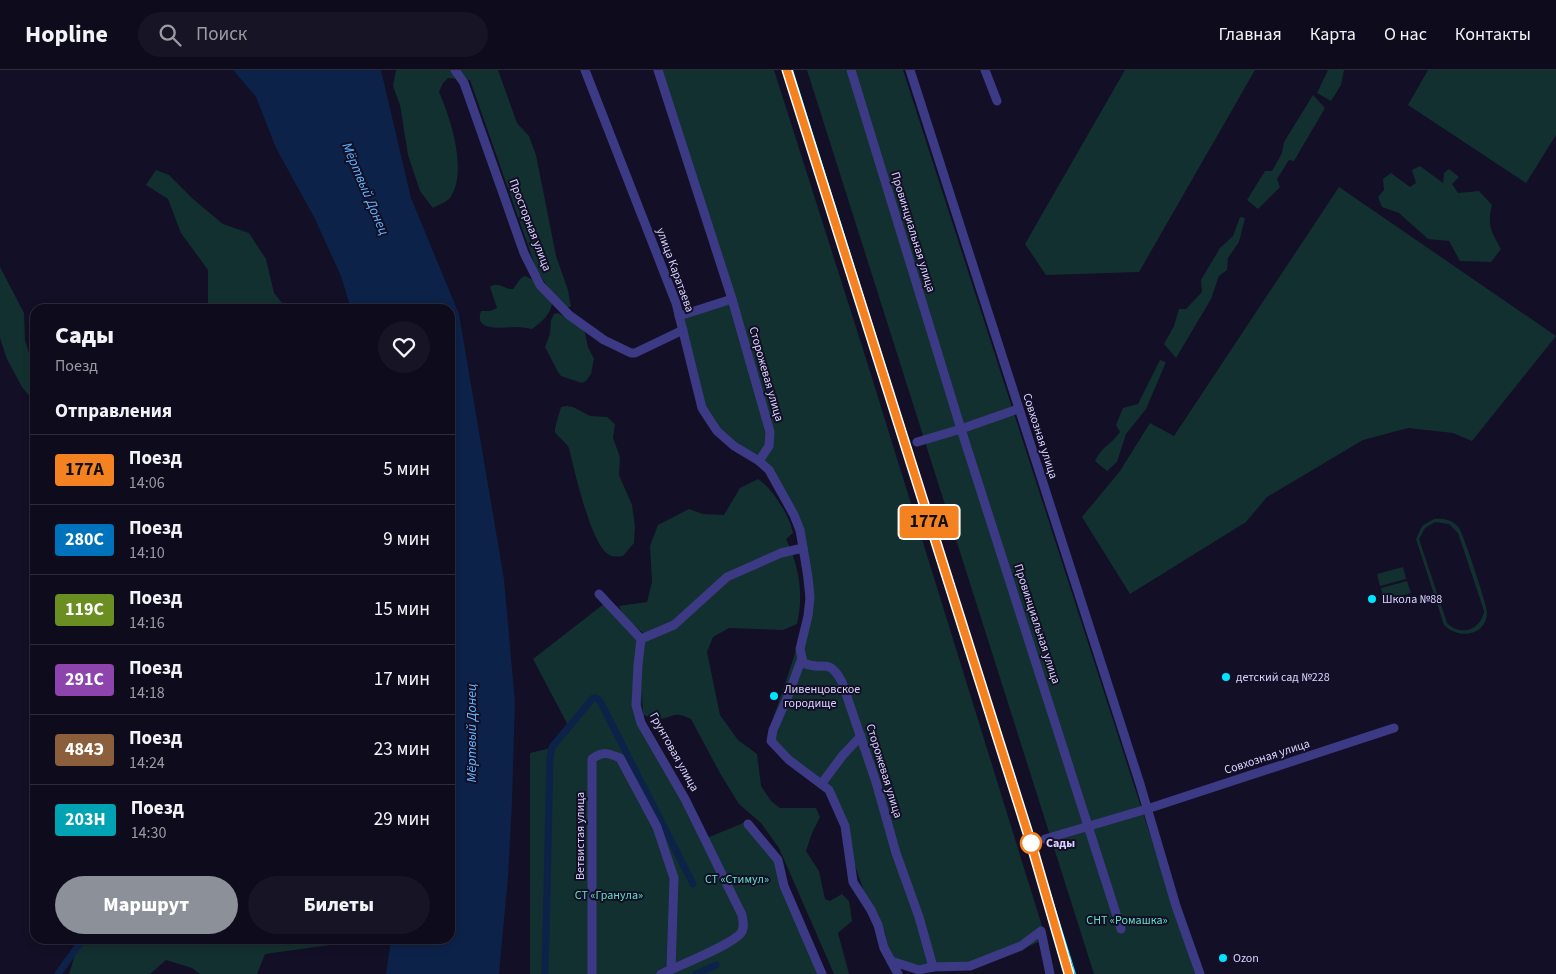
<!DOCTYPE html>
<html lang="ru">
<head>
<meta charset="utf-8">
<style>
	body { margin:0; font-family:"Source Sans 3",sans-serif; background:#171425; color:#f1f3f6; height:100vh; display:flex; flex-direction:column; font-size:19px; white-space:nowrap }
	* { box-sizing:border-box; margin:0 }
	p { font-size:16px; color:#9b9ba3 }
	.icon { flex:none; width:28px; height:28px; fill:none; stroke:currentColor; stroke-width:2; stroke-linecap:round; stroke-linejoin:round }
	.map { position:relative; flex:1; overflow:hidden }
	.panel { position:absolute; left:30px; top:234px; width:425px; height:640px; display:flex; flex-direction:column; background:#0e0b1c; border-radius:15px; box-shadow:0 2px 8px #0003,0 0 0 1px #2e2b3b }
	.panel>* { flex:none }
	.badge { padding:0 10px; border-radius:4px; font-size:18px; line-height:32px }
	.map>.badge { position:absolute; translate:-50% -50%; box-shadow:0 0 0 2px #fff }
	h2 { padding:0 25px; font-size:19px; line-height:45px }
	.round { display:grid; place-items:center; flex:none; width:52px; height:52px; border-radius:26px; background:#171425 }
	.headline { display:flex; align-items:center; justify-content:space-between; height:85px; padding:0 25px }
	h1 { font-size:24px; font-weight:800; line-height:38px }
	.cta { display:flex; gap:10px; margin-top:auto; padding:10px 25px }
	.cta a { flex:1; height:58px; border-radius:30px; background:#8c9099; color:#fff; font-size:20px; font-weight:800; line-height:58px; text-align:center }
	.cta a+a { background:#171425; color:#f1f3f6 }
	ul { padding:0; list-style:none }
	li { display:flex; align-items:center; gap:15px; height:70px; padding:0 25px; border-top:1px solid #2e2b3b }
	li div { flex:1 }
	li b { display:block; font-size:19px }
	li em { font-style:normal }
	li .badge { min-width:55px; font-weight:700; text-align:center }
	header { display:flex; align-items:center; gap:30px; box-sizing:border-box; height:70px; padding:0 25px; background:#0e0b1c; border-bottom:1px solid #2e2b3b }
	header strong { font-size:24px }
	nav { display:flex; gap:28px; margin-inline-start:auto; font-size:18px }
	.search { width:350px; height:45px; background:#171425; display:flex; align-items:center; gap:12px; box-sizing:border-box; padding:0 18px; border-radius:28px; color:#9b9ba3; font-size:19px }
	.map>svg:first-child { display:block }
	.green { fill:#12302f; fill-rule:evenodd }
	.water { fill:#0c2248 }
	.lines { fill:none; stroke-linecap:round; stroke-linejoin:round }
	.canal { stroke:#0c2248; stroke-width:7 }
	.minor { stroke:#3d3a85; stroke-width:9 }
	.rail-casing { stroke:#00e5ff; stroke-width:4 }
	.rail { stroke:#130f26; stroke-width:2; stroke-dasharray:5.5; stroke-linecap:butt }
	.line-casing { stroke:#fff; stroke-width:11 }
	.line { stroke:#f58220; stroke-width:8 }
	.poi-dot { fill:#00e5ff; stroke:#130f26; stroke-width:2 }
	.stop-dot { fill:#fff; stroke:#f58220; stroke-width:2.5 }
	.labels { text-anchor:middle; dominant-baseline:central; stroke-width:4; stroke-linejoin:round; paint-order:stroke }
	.street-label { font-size:12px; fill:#d9d4ff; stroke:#130f26 }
	.poi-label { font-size:12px; fill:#d9d4ff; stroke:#130f26; text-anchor:start }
	.stop-label { font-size:12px; font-weight:bold; fill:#d9d4ff; stroke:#130f26; text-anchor:start }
	.park-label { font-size:12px; fill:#5fe0c0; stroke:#130f26 }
	.water-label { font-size:14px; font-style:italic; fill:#62b6ff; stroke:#130f26 }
</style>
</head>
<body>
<header>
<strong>Hopline</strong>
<div class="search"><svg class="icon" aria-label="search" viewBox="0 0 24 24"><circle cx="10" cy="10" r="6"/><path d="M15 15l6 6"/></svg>Поиск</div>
<nav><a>Главная</a><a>Карта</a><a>О нас</a><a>Контакты</a></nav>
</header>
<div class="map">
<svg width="1556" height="904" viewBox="0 0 1556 904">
	<rect width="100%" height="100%" fill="#130f26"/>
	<g class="green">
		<path d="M396,0H498L517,53L529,66L536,85L556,186L568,220L571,237H562L537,201L470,10L448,8L443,13L439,22C451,49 468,102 450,128C447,132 438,135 433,138L420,121L408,85L400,35L393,16Z"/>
		<path d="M659,0H774L868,295L1046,869C1016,881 971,903 938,901C922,901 905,893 890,886L885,862L866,828L831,724L782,689L769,672V660L787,608L804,555L806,533L799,473L786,427L768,398L708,352L678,247L732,228Z"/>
		<polygon points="807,0 903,0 1195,904 1094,904"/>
		<polygon points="1125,0 1255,0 1139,202 1046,205 1025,174"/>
		<polygon points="1328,0 1344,0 1341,15 1331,31 1317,23"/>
		<polygon points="1428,0 1556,0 1556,65 1526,113 1408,35"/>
		<polygon points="1313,25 1325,38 1294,91 1289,90 1277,109 1280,117 1258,139 1247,130 1265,101 1272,101 1282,83 1284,72"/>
		<path d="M1420,96L1443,113L1444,103L1449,99L1459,107L1452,114L1458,123L1479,121L1492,135C1487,156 1491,161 1501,179L1491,192L1460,191L1449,171L1428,169L1399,143L1382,137L1378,127L1384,120L1383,109L1391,103L1410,117L1416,113L1412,100Z"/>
		<polygon points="156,100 169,105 193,129 223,154 249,163 266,189 274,223 287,239 210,239 208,234 208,200 181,163 168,129 146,115"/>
		<polygon points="1339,117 1556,266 1472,371 1453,363 1408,358 1363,370 1267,427 1246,452 1130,524 1082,447 1120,401 1150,353 1174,366"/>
		<polygon points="1240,147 1245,148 1239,172 1228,188 1227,200 1219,206 1211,229 1176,288 1164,274 1174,256 1179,239 1186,239 1202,222 1201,210 1220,178 1233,166"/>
		<polygon points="0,197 24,243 25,270 35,303 35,333 22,317 7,289 0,268"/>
		<path d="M525,206L533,210L552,232C552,243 541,253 532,259C526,258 522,257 516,257C505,257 473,263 481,241H490L497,238L490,217L491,216C500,212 505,220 513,219L521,208Z"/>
		<polygon points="558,243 579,255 585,263 588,277 594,289 591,304 586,311 582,313 561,306 558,302 545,277 550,264 551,250 554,244"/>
		<path d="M1160,290L1166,292L1146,339L1126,364L1117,392L1107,401L1095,391C1101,377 1112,374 1120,362L1116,355L1123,338L1138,334Z"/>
		<path d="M567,336L573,337L590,346L607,347L615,354L613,368L620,387L619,405L632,435L635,457L634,473L623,486C617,487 612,487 608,484C591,474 574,399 569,378C565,371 558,367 555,362C554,359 560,341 561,337Z"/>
		<path d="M758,409C772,418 790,446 793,463L786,469C799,496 804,524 797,554L783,560L729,558L713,567L707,582L720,645L738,670L757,684L761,716L771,731L780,738H816L820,747L812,763L806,781L819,801L825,829L830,831L842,824L849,831L852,851L838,863L849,904H834L779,778L761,753L739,734L721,705L691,649C672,640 674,648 659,649C654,649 648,646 643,645L642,623L641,644L707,768L748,751L775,788L824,904H530V683L555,677L570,659L533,589L605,533L644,576L643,563L624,548L619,536L647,532L652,512L650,476L658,455L689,439L703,444L724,445L740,418Z"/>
		<path d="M1434,449C1444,448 1453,450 1459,458C1463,463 1487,535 1487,542C1487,566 1458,570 1444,555L1416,469L1422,456ZM1435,452L1449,454L1458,463L1484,541C1481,560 1461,567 1447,553L1419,469L1425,458Z"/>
		<polygon points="1403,497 1406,509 1380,516 1377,504"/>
		<polygon points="1407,511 1411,523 1384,531 1381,518"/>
		<polygon points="80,869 333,869 333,872 330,875 265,884 257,904 200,904 192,898 166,890 150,904 69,904"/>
	</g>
	<polygon class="water" points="233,0 381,0 411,128 459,244 504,509 515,632 512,732 508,807 499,904 386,904 391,869 450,869 450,239 351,239 341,206 314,147 276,78 256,27"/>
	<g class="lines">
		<g class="canal">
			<polyline points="58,904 83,869"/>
			<polyline points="545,904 550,688 552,677 593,628 596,628 600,631 693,814"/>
			<polyline points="696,904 716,895"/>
		</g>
		<g class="minor">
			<polyline points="455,0 464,13 524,183 540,215 569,245 604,270 631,283 635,283 683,260"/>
			<path d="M585,0L676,233L702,338L717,361L734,376L759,391L769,400L794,445L800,460L808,507L810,528L808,546L800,579L803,593C824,602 828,586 842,612L876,712L896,783L919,847L933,897"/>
			<polyline points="658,0 732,229 770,362 769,376 759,391"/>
			<polyline points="851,0 961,359 1121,859"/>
			<polyline points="910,0 1140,714 1176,836 1200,904"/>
			<polyline points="985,0 997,31"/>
			<polyline points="679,246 732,229"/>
			<polyline points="917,372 961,359 1018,339"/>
			<polyline points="599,524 641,569"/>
			<polyline points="802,588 788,626 773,660 771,671 789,690 829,720 845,756 853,812 871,840 878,855 884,878 898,904"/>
			<polyline points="822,713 843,685 861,666"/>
			<polyline points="748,754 778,790 784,816 822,904"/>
			<polyline points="1045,769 1147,739 1394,658"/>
			<polyline points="891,891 919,900 933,897 970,896 1021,876 1041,861 1050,904"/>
			<path d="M592,904V689C603,681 608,683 620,688L657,757L674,808L671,899"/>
			<path d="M661,904C678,896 730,876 741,863C745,858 743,851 742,845L685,729L641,653L636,635L638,595L641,569L674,555L727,507L781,483L803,478"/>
		</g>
		<defs>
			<polyline id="rail" points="791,0 1074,904"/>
		</defs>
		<use href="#rail" class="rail-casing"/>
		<use href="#rail" class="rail"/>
	</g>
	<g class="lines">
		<defs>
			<polyline id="line" points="787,0 1031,773 1069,904"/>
		</defs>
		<use href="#line" class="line-casing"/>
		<use href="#line" class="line"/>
	</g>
	<g class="poi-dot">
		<circle cx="1372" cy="529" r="5"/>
		<circle cx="1226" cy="607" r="5"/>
		<circle cx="774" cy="626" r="5"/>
		<circle cx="1223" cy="888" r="5"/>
	</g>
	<circle class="stop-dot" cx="1031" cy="773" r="10"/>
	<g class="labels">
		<g class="street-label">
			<text transform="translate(530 155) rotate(69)">Просторная улица</text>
			<text transform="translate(913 162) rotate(73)">Провинциальная улица</text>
			<text transform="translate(675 200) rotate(70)">улица Каратаева</text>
			<text transform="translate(766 304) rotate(74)">Сторожевая улица</text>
			<text transform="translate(1040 366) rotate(72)">Совхозная улица</text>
			<text transform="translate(1037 554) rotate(72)">Провинциальная улица</text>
			<text transform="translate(674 682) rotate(61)">Грунтовая улица</text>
			<text transform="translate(1267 687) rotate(-18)">Совхозная улица</text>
			<text transform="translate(884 701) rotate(73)">Сторожевая улица</text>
			<text transform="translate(580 766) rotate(-90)">Ветвистая улица</text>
		</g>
		<g class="poi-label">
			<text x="1382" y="529">Школа №88</text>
			<text x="1236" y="607">детский сад №228</text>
			<text x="784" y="619">Ливенцовское<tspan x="784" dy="14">городище</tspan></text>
			<text x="1233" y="888">Ozon</text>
		</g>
		<g class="stop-label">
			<text x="1046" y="773">Сады</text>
		</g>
		<g class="park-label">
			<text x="737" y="809">СТ «Стимул»</text>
			<text x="609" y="825">СТ «Гранула»</text>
			<text x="1127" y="850">СНТ «Ромашка»</text>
		</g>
		<g class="water-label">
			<text transform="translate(365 119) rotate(67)">Мёртвый Донец</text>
			<text transform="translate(472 663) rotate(-90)">Мёртвый Донец</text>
		</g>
	</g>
</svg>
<b class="badge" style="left:929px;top:452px;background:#f58220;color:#111">177А</b>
<section class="panel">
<div class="headline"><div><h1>Сады</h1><p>Поезд</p></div><a class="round"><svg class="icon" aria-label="heart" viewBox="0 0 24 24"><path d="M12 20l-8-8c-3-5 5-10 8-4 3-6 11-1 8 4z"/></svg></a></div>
<h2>Отправления</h2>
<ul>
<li><span class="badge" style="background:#f58220;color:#111">177А</span><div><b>Поезд</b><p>14:06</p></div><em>5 мин</em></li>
<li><span class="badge" style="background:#0072bc;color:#fff">280С</span><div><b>Поезд</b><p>14:10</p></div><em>9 мин</em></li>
<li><span class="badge" style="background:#6b8e23;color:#fff">119С</span><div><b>Поезд</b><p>14:16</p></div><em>15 мин</em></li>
<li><span class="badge" style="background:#8e44ad;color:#fff">291С</span><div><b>Поезд</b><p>14:18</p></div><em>17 мин</em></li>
<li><span class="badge" style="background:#8b5e3c;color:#fff">484Э</span><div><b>Поезд</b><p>14:24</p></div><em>23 мин</em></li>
<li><span class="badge" style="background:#00a3b4;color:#fff">203Н</span><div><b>Поезд</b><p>14:30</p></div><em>29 мин</em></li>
</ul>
<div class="cta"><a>Маршрут</a><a>Билеты</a></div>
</section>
</div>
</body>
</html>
